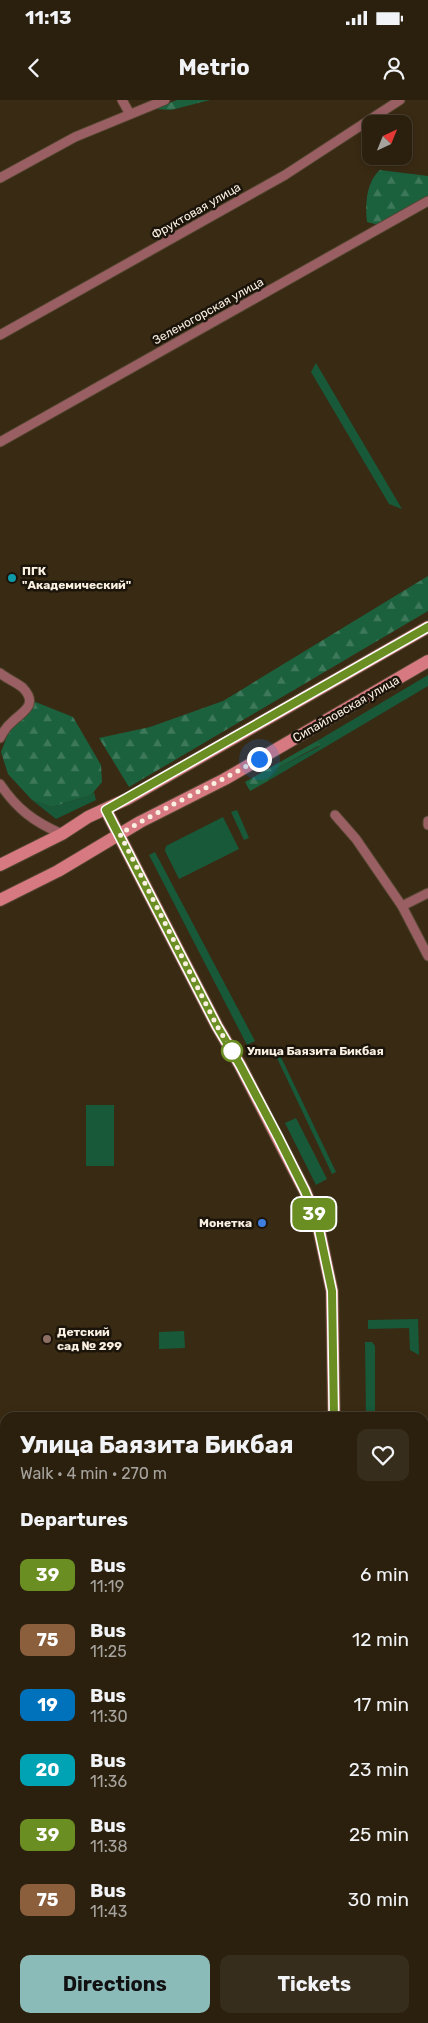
<!DOCTYPE html>
<html lang="en">
<head>
<meta charset="utf-8">
<style>
	body { margin:0; font-family:Rubik,sans-serif; background:#372d1c; color:#f1f3f6; height:100vh; display:flex; flex-direction:column; font-size:19px; white-space:nowrap }
	* { box-sizing:border-box; margin:0 }
	p { font-size:16px; color:#a6a39e }
	.icon { flex:none; width:28px; height:28px; fill:none; stroke:currentColor; stroke-width:2; stroke-linecap:round; stroke-linejoin:round }
	.map { position:relative; flex:1; overflow:hidden }
	.sheet { position:absolute; left:0px; top:1312px; width:429px; height:611px; display:flex; flex-direction:column; background:#2b200e; border-radius:15px 15px 0 0; box-shadow:0 2px 8px #0003,0 0 0 1px #473e2e }
	.sheet>* { flex:none }
	.badge { padding:0 10px; border-radius:8px; font-size:18px; line-height:32px }
	.needle { width:32px; rotate:43deg }
	.controls { position:absolute; left:362px; top:15px; display:grid; gap:10px }
	.controls a { display:grid; place-items:center; width:50px; height:50px; border-radius:10px; background:#2b200e; box-shadow:0 2px 8px #0003,0 0 0 1px #473e2e; font-size:25px }
	.you { position:absolute; width:25px; height:25px; margin:-12px; border:4px solid #fff; border-radius:50%; background:#1a73e8; box-shadow:0 0 0 8px #1a73e833 }
	.map>.badge { position:absolute; translate:-50% -50%; box-shadow:0 0 0 2px #fff }
	h2 { padding:0 20px; font-size:19px; line-height:45px }
	.round { display:grid; place-items:center; flex:none; width:52px; height:52px; border-radius:10px; background:#372d1c }
	.summary { display:flex; align-items:center; justify-content:space-between; height:85px; padding:0 20px }
	h1 { font-size:24px; font-weight:700; line-height:38px }
	.action { display:flex; gap:10px; margin-top:auto; padding:10px 20px }
	.action a { flex:1; height:58px; border-radius:10px; background:#8bbbb9; color:#111; font-size:20px; font-weight:700; line-height:58px; text-align:center }
	.action a+a { background:#372d1c; color:#f1f3f6 }
	ul { padding:0; list-style:none }
	li { display:flex; align-items:center; gap:15px; height:65px; padding:0 20px }
	li div { flex:1 }
	li b { display:block; font-size:19px }
	li em { font-style:normal }
	li .badge { min-width:55px; font-weight:700; text-align:center }
	.status { display:flex; justify-content:space-between; align-items:center; height:35px; padding:0 25px; background:#2b200e; direction:ltr }
	.status svg { height:14px; fill:currentColor }
	header { display:flex; justify-content:space-between; align-items:center; height:65px; padding:0 20px; background:#2b200e; font-size:22px; font-weight:700 }
	.map>svg:first-child { display:block }
	.green { fill:#175939 }
	.forest { fill:url(#forest-firs) }
	.lines { fill:none; stroke-linecap:round; stroke-linejoin:round }
	.street-casing { stroke:#544630; stroke-width:11 }
	.secondary-casing { stroke:#544630; stroke-width:14 }
	.primary-casing { stroke:#544630; stroke-width:14 }
	.street { stroke:#9a5f63; stroke-width:9 }
	.secondary { stroke:#d77980; stroke-width:12 }
	.primary { stroke:#f8979d; stroke-width:12 }
	.line-casing { stroke:#fff; stroke-width:11 }
	.line { stroke:#6b8e23; stroke-width:8 }
	.walk { stroke:#faf0e2; stroke-width:5; stroke-dasharray:0 9 }
	.culture-dot { fill:#0f9aa8; stroke:#1b140a; stroke-width:2 }
	.stop-dot { fill:#fff; stroke:#6b8e23; stroke-width:2.5 }
	.shop-dot { fill:#3f7fe0; stroke:#1b140a; stroke-width:2 }
	.education-dot { fill:#8d6e63; stroke:#1b140a; stroke-width:2 }
	.labels { text-anchor:middle; dominant-baseline:central; stroke-width:5; stroke-linejoin:round; paint-order:stroke }
	.street-label { font-size:12px; fill:#faf0e2; stroke:#1b140a }
	.poi-label { font-size:12px; font-weight:bold; fill:#faf0e2; stroke:#1b140a; text-anchor:start }
	.stop-label { font-size:12px; font-weight:bold; fill:#faf0e2; stroke:#1b140a; text-anchor:start }
</style>
</head>
<body>
<div class="status"><b>11:13</b><svg viewBox="0 0 49 12"><path d="M0 12V9h3v3zM5 12V6h3v6zM10 12V3h3v9zM15 12V0h3v12zM26 1h20v11H26zM47 4h2v5h-2z"/></svg></div>
<header><svg class="icon" aria-label="back" viewBox="0 0 24 24"><path d="M15 5l-7 7 7 7"/></svg>Metrio<svg class="icon" aria-label="person" viewBox="0 0 24 24"><circle cx="12" cy="8" r="4"/><path d="M4 21q1-7 8-7t8 7"/></svg></header>
<div class="map">
<svg width="428" height="1923" viewBox="0 0 428 1923">
	<defs>
		<pattern id="forest-firs" width="22" height="20" patternUnits="userSpaceOnUse" patternTransform="scale(1.25)"><rect width="22" height="20" fill="#1b613e"/><path d="M5 1l3.5 6h-7zM16 11l3.5 6h-7z" fill="#3d785a"/></pattern>
	</defs>
	<rect width="100%" height="100%" fill="#392a13"/>
	<g class="green">
		<polygon points="316,263 402,409 389,404 311,272"/>
		<polygon points="428,575 428,586 268,681 274,670 320,646 317,641"/>
		<polygon points="94,692 96,700 56,719 32,700 52,707 91,695"/>
		<polygon points="237,710 249,738 244,740 231,712"/>
		<polygon points="223,717 239,749 179,779 165,751 166,746"/>
		<polygon points="155,752 255,941 247,945 149,755"/>
		<polygon points="279,953 336,1072 332,1074 277,958"/>
		<rect x="86" y="1005" width="28" height="61"/>
		<polygon points="296,1018 327,1079 316,1085 285,1023"/>
		<polygon points="418,1219 419,1255 410,1250 409,1228 368,1229 368,1220"/>
		<polygon points="184,1231 185,1248 159,1249 159,1232"/>
		<polygon points="365,1242 372,1242 375,1246 375,1317 366,1317"/>
	</g>
	<g class="forest">
		<polygon points="177,0 210,0 171,10 155,9"/>
		<path d="M380,70L428,76V96L379,125L367,122C365,105 366,82 380,70Z"/>
		<polygon points="428,476 428,511 129,687 99,638 150,627 223,601"/>
		<polygon points="33,601 73,617 101,665 102,682 91,695 52,707 32,700 8,674 1,652 9,631 32,608"/>
		<polygon points="317,641 320,645 274,670 268,681 250,691 245,682"/>
	</g>
	<g class="lines">
		<defs>
			<g id="street">
				<polyline points="122,0 130,14"/>
				<polyline points="0,78 75,37 165,0"/>
				<polyline points="0,235 285,75 400,0"/>
				<polyline points="0,342 428,101"/>
				<path d="M0,573C7,579 16,582 23,588C39,605 22,612 12,622C7,626 3,632 0,638"/>
				<path d="M0,684C17,709 34,722 62,734"/>
				<polyline points="335,715 356,739 402,806 428,856"/>
				<polyline points="428,721 428,725"/>
				<polyline points="402,806 428,793"/>
				<polyline points="0,1532 5,1532"/>
				<polyline points="0,1613 5,1613"/>
				<polyline points="424,1795 428,1795"/>
			</g>
			<g id="secondary">
				<polyline points="106,710 217,926 240,965 277,1037 305,1091 317,1120 332,1191 334,1318"/>
				<polyline points="0,765 62,734 88,717 127,699 428,527"/>
				<polyline points="0,800 58,771 140,722 225,679 428,561"/>
				<polyline points="337,1919 337,1923"/>
			</g>
			<g id="primary">
				<polyline points="334,1315 335,1318"/>
				<polyline points="424,1527 428,1530"/>
				<polyline points="424,1560 428,1560"/>
				<polyline points="0,1565 5,1565"/>
				<polyline points="424,1578 428,1578"/>
				<polyline points="0,1581 5,1581"/>
			</g>
		</defs>
		<use href="#street" class="street-casing"/>
		<use href="#secondary" class="secondary-casing"/>
		<use href="#primary" class="primary-casing"/>
		<use href="#street" class="street"/>
		<use href="#secondary" class="secondary"/>
		<use href="#primary" class="primary"/>
	</g>
	<g class="lines">
		<defs>
			<polyline id="line" points="334,1318 332,1191 317,1120 305,1091 278,1037 240,965 217,926 106,710 428,527"/>
		</defs>
		<use href="#line" class="line-casing"/>
		<use href="#line" class="line"/>
		<path class="walk" d="M232,951L217,926L120,734C164,707 213,686 259,659"/>
	</g>
	<circle class="culture-dot" cx="12" cy="478" r="5"/>
	<circle class="stop-dot" cx="232" cy="951" r="10"/>
	<circle class="shop-dot" cx="262" cy="1123" r="5"/>
	<circle class="education-dot" cx="47" cy="1239" r="5"/>
	<g class="labels">
		<g class="street-label">
			<text transform="translate(196 111) rotate(-30)">Фруктовая улица</text>
			<text transform="translate(208 211) rotate(-29)">Зеленогорская улица</text>
			<text transform="translate(346 609) rotate(-30)">Сипайловская улица</text>
		</g>
		<g class="poi-label">
			<text x="22" y="471">ПГК<tspan x="22" dy="14">"Академический"</tspan></text>
			<text x="252" y="1123" text-anchor="end">Монетка</text>
			<text x="57" y="1232">Детский<tspan x="57" dy="14">сад № 299</tspan></text>
		</g>
		<g class="stop-label">
			<text x="247" y="951">Улица Баязита Бикбая</text>
		</g>
	</g>
</svg>
<div class="controls">
<a><svg class="needle" viewBox="-14 -14 28 28"><path d="M0-13l5 13h-10z" fill="#e53935"/><path d="M0 13l5-13h-10z" fill="#a6a39e"/></svg></a>
</div>
<div class="you" style="left:259px;top:659px"></div>
<b class="badge" style="left:314px;top:1114px;background:#6b8e23;color:#fff">39</b>
<section class="sheet">
<div class="summary"><div><h1>Улица Баязита Бикбая</h1><p>Walk · 4 min · 270 m</p></div><a class="round"><svg class="icon" aria-label="heart" viewBox="0 0 24 24"><path d="M12 20l-8-8c-3-5 5-10 8-4 3-6 11-1 8 4z"/></svg></a></div>
<h2>Departures</h2>
<ul>
<li><span class="badge" style="background:#6b8e23;color:#fff">39</span><div><b>Bus</b><p>11:19</p></div><em>6 min</em></li>
<li><span class="badge" style="background:#8b5e3c;color:#fff">75</span><div><b>Bus</b><p>11:25</p></div><em>12 min</em></li>
<li><span class="badge" style="background:#0072bc;color:#fff">19</span><div><b>Bus</b><p>11:30</p></div><em>17 min</em></li>
<li><span class="badge" style="background:#00a3b4;color:#fff">20</span><div><b>Bus</b><p>11:36</p></div><em>23 min</em></li>
<li><span class="badge" style="background:#6b8e23;color:#fff">39</span><div><b>Bus</b><p>11:38</p></div><em>25 min</em></li>
<li><span class="badge" style="background:#8b5e3c;color:#fff">75</span><div><b>Bus</b><p>11:43</p></div><em>30 min</em></li>
</ul>
<div class="action"><a>Directions</a><a>Tickets</a></div>
</section>
</div>
</body>
</html>
